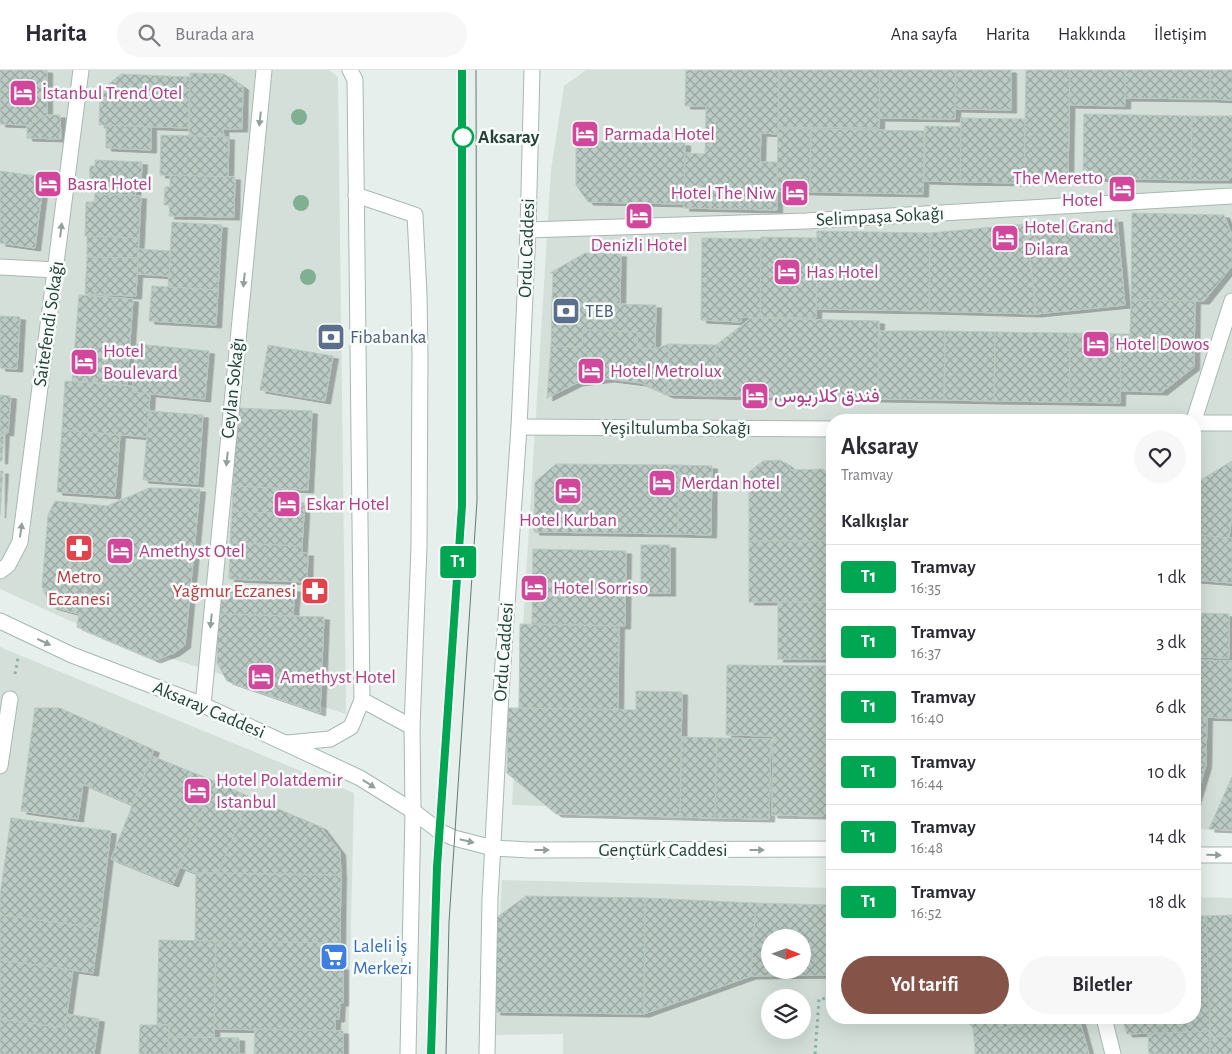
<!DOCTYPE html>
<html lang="tr">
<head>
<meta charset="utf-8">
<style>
	body { margin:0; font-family:"Alegreya Sans",Vazirmatn,sans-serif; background:#f7f7f7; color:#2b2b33; height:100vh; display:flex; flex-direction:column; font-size:19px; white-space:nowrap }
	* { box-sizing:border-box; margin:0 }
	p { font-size:16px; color:#7c7c81 }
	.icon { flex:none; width:28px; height:28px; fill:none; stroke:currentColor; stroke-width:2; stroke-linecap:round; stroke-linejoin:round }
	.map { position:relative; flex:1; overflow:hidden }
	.side { position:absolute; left:826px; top:344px; width:375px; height:610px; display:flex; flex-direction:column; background:#fff; border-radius:20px; box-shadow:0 5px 20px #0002 }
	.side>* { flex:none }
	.badge { padding:0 10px; border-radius:4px; font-size:18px; line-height:32px }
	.needle { width:32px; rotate:91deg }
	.fabs { position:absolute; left:761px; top:859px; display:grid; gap:10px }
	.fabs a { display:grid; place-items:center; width:50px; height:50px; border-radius:50%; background:#fff; box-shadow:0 5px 20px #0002; font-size:25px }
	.map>.badge { position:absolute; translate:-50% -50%; box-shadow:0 0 0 2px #fff }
	h2 { padding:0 15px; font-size:19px; line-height:45px }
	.round { display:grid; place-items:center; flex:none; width:52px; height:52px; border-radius:26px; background:#f7f7f7 }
	.headline { display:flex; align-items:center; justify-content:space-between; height:85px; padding:0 15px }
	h1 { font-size:24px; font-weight:600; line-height:38px }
	.cta { display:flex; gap:10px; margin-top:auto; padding:10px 15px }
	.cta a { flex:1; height:58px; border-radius:30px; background:#855347; color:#fff; font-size:20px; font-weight:600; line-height:58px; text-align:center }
	.cta a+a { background:#f7f7f7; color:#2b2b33 }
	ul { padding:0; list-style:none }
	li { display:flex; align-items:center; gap:15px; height:65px; padding:0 15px; border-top:1px solid #e1e1e2 }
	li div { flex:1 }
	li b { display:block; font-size:19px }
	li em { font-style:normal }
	li .badge { min-width:55px; font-weight:700; text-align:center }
	header { display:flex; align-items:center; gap:30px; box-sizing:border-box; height:70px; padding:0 25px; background:#fff; border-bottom:1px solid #e1e1e2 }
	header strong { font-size:24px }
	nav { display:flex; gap:28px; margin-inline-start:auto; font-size:18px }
	.search { width:350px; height:45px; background:#f7f7f7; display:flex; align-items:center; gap:12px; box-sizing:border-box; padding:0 18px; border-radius:28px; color:#7c7c81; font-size:19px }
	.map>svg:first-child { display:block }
	.built { fill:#d4dfda; fill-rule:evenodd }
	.building { fill:url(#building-cross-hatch); stroke:#b8c9c2; fill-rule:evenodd; filter:url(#shadow) }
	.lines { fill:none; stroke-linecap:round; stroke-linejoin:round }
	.minor-casing { stroke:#a8b8b2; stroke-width:17 }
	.path { stroke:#86b3a5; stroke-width:3; stroke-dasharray:2.5 4; stroke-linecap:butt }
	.minor { stroke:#fff; stroke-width:15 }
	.tram { stroke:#5f7d75; stroke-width:1 }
	.tree { fill:#80af93 }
	.oneway { fill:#92a09c }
	.line-casing { stroke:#fff; stroke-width:11 }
	.line { stroke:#00a651; stroke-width:8 }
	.stop-dot { fill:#fff; stroke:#00a651; stroke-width:2.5 }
	.labels { text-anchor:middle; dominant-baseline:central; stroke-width:5; stroke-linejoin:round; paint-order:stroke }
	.hotel-label { font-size:19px; fill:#b23c85; stroke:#f7fbf9; text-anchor:start }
	.stop-label { font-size:19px; font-weight:bold; fill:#24423a; stroke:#f7fbf9; text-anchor:start }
	.street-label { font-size:19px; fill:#24423a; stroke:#f7fbf9 }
	.service-label { font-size:19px; fill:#4e5e75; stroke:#f7fbf9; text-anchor:start }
	.health-label { font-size:19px; fill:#be3a42; stroke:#f7fbf9 }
	.shop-label { font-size:19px; fill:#366cbe; stroke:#f7fbf9; text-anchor:start }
</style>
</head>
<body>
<header>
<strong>Harita</strong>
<div class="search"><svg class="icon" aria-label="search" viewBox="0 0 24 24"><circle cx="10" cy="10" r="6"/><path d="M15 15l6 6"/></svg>Burada ara</div>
<nav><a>Ana sayfa</a><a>Harita</a><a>Hakkında</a><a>İletişim</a></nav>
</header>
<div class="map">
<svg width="1232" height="984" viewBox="0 0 1232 984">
	<defs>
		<pattern id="building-cross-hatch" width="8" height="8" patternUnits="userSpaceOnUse" patternTransform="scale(1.25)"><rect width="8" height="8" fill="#bbcac4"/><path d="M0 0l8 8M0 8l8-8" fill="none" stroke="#98a6a0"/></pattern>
		<filter id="shadow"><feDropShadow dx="5.5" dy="3" stdDeviation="0" flood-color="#0004"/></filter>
	</defs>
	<rect width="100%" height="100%" fill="#e6efeb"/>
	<g class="built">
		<polygon points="0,0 329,0 338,7 346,644 110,569 0,519"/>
		<polygon points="586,0 1232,0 1232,760 1195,759 1195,350 832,350 832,746 512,735 551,100 564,16"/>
		<polygon points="0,577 354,723 348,984 0,984"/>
		<path d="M502,810L832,818V948H1195V827L1232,828V984H563V964L493,965ZM770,868H802V900H770ZM770,928H802V960H770Z"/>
	</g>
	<g class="building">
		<polygon points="0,0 47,0 47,45 27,55 0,54"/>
		<polygon points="686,0 779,0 778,64 761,63 760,92 777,92 777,140 684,138 685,83 705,84 706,36 685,36"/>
		<polygon points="779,0 880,0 879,58 778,57"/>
		<polygon points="880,0 956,0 955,49 879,48"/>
		<polygon points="956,0 1011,0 1011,40 955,39"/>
		<polygon points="1026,0 1070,0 1068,108 1024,107"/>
		<polygon points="1070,0 1126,0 1125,36 1069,35"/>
		<polygon points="1126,0 1210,0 1210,29 1125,28"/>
		<polygon points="1210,0 1232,0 1232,30 1210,29"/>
		<polygon points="190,3 224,4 243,17 242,59 223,59 224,67 189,66"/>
		<polygon points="121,4 190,7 188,58 99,55 100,21"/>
		<polygon points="1084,44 1192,46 1191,110 1083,108"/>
		<polygon points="47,45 60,45 61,69 27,68 27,55"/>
		<polygon points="1192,46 1232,46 1232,106 1229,110 1191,110"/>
		<polygon points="961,48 1025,49 1024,113 960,112"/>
		<polygon points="106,55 151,57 151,80 106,78"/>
		<polygon points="925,56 961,57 960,112 924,111"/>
		<polygon points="778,59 811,59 810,122 777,121"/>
		<polygon points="811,59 924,61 923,124 810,122"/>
		<polygon points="161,65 229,67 228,107 160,105"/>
		<polygon points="576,71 685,73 684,134 588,132 576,115"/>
		<polygon points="95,90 142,92 141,117 136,116 135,126 95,124 95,118 89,118 90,96 95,96"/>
		<polygon points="0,101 44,107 35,178 0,173"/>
		<polygon points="170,105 235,107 234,147 169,146 170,135 164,135 165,117 170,117"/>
		<polygon points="95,124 141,126 139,168 85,166 86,132 94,132"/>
		<polygon points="1132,143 1224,145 1232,165 1232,196 1204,231 1131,230"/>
		<polygon points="1117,149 1125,235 1036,244 1027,158"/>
		<polygon points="172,152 222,155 218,220 168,217"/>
		<polygon points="1026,154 1036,244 929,241 930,163"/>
		<polygon points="817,161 930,163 929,241 816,239"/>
		<polygon points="87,166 139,168 138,188 87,187"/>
		<polygon points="761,167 817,168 816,248 760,247"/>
		<polygon points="702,168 761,169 760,248 741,247 741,252 701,250"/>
		<polygon points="138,179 171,181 169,206 137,204"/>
		<polygon points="585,183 621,184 620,234 552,233 553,203 550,203"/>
		<polygon points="87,187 138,188 136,226 85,224"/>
		<polygon points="152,216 218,220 216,255 149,251"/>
		<polygon points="79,225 133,229 127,315 72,311"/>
		<polygon points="1131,230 1195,231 1194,297 1162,322 1120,321 1121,264 1130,264"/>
		<polygon points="552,233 656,235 655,279 637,278 637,262 583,260 582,277 551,276"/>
		<polygon points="0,246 20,247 17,299 0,298"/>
		<polygon points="751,248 879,251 878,329 715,326 716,275"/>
		<polygon points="583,260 637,262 637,278 655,279 669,274 668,325 641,313 609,309 577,313 547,328 551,276 582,277"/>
		<polygon points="879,261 945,261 944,330 878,329"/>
		<polygon points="945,261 995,262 994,331 944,330"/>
		<polygon points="995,262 1070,263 1069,332 994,331"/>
		<polygon points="1070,263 1121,264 1120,333 1069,332"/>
		<polygon points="137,274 209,281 205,329 132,322"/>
		<polygon points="669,274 716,275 715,326 668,325"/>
		<polygon points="268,275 333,286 325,331 260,320"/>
		<polygon points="65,311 133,316 132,322 150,324 147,367 62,360"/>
		<polygon points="0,325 11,326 8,363 0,362"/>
		<polygon points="236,338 312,341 308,420 233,416"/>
		<polygon points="149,341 203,345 198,414 143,410"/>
		<polygon points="62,360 120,365 115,426 57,422"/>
		<polygon points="0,362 4,362 2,391 0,391"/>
		<polygon points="780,390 790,397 790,400 823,399 832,410 832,471 749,471 749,402 763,391"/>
		<polygon points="1232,391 1232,446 1229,468 1195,465 1195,421 1199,411"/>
		<polygon points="556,394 679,395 678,464 534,462 535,412"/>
		<polygon points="679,395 712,396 711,465 678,464"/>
		<polygon points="0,401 3,401 0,445"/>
		<polygon points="233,416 292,419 291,432 304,433 304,445 232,441"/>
		<polygon points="149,418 200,419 185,575 174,583 155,590 77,557 79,544 51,536 42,517 48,445 55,431 107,436"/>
		<polygon points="232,441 304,445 302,476 230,473"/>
		<polygon points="1195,465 1232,468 1232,513 1195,510"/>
		<rect x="749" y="471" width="83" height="61"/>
		<polygon points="230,473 302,476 302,483 308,483 307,512 229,509"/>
		<rect x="641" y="475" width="29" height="48"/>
		<polygon points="533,479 626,481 625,556 532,554"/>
		<polygon points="219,517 295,519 293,546 218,544"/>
		<rect x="778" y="532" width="54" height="57"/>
		<polygon points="1195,543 1229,544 1229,588 1195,587"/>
		<polygon points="218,544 324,547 320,643 227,611 217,593"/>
		<polygon points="520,554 619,556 618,640 519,638"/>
		<polygon points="1195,590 1232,591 1232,648 1195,647"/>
		<polygon points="727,595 832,596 832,733 823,746 772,745 773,666 726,665"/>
		<polygon points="636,621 682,622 680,747 556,744 507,703 508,638 636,640"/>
		<polygon points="35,638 60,638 154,680 132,735 83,714 78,749 21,741"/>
		<polygon points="1195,647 1207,647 1206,695 1195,695"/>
		<polygon points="682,667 717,668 715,748 680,747"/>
		<polygon points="717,668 771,669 769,749 715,748"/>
		<polygon points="152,686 214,711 173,814 111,789"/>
		<polygon points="1195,695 1206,695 1195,732"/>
		<polygon points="1232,707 1232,760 1209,759"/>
		<polygon points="214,711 250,727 218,803 196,803 179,797"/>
		<polygon points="250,727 321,757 340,782 341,805 218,803"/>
		<polygon points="11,748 111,761 99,858 0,845 0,826"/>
		<polygon points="196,803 341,805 340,873 195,871"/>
		<polygon points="526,826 645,828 644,944 495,942 496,848"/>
		<polygon points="645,828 756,833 751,906 644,944"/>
		<path d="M756,833L832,835V905L751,906ZM770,868H802V900H770Z"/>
		<polygon points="0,845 99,858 93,903 0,890"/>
		<polygon points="1232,845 1232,966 1210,967 1206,846"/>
		<polygon points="1195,846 1206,846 1210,961 1127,964 1122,948 1195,948"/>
		<polygon points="159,870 216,871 214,967 169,967 169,955 157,955"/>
		<polygon points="216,871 340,873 340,897 343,897 343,933 340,933 339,949 335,949 335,961 214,959"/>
		<polygon points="0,890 73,900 65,958 0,949"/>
		<polygon points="67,944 99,949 94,984 0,984 0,949 65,958"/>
		<polygon points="963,948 1040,948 974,967 973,958"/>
		<polygon points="1040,948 1079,948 1089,984 975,984 974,967"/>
		<polygon points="140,955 169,955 168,984 139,984"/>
		<polygon points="255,959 343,961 343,984 254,984"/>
		<polygon points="1210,961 1210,984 1149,984 1148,964"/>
		<polygon points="1232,966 1232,984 1210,984 1210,967"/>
		<polygon points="169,967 239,968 239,984 247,984 168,984"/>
	</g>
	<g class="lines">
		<defs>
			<g id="minor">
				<polyline points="350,0 355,10 362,630 412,657"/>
				<polyline points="356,125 415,145 419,225 420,286 419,477 412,657 413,741 408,984"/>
				<polyline points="528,160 806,151 1232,126"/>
				<polyline points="0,197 56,200"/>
				<polyline points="1194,350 1232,231"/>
				<polyline points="1195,353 1232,353"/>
				<polyline points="519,357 832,359"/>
				<polyline points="0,501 8,495 20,472 81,0"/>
				<polyline points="0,551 72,585 203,635 360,708 413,741 439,761 454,768 493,778 529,780 832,779"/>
				<polyline points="203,635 264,0"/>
				<polyline points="287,673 330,669 351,657 362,630"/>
				<polyline points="0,696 10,629"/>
				<polyline points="1195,785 1232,785"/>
				<polyline points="1104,948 1113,984"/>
				<polyline points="487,984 490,829 501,623 519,357 528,160 532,0"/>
			</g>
		</defs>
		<use href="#minor" class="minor-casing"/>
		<g class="path">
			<polyline points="15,604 18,588"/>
			<polyline points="815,984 819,929 832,928"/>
		</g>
		<use href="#minor" class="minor"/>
		<g class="tram">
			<polyline points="431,984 434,851 439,761 462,436 462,0"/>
			<polyline points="446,984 449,852 477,431 476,0"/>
		</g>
	</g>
	<g class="tree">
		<circle cx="299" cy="47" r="8"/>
		<circle cx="301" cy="133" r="8"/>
		<circle cx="308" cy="207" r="8"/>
	</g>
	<defs><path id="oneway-solid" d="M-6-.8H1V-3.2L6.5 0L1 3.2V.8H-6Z" transform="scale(1.25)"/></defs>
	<g class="oneway">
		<use href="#oneway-solid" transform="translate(260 49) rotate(96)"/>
		<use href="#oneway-solid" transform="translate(61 160) rotate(-83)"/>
		<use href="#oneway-solid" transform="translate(244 210) rotate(96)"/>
		<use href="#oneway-solid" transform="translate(227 389) rotate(96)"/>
		<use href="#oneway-solid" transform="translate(21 460) rotate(-82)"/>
		<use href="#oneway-solid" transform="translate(211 551) rotate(96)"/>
		<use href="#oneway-solid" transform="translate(44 572) rotate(25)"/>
		<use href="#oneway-solid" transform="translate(369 714) rotate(33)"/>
		<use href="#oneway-solid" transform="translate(467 771) rotate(14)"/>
		<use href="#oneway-solid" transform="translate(542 780)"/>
		<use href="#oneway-solid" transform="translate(757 780)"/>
		<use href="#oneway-solid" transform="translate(1214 785) rotate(1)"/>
	</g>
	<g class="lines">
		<defs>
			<polyline id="line" points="431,984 437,797 462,436 462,0"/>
		</defs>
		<use href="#line" class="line-casing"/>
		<use href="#line" class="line"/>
	</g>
	<defs>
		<symbol id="hotel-square" viewBox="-11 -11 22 22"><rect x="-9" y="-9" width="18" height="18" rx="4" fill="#d1479c" stroke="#f7fbf9"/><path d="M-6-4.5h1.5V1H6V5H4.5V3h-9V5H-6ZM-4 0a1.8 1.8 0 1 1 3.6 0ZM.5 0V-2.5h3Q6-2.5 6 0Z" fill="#fff"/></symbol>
		<symbol id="bank-square" viewBox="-11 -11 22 22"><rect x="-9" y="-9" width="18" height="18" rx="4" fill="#5c6f8a" stroke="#f7fbf9"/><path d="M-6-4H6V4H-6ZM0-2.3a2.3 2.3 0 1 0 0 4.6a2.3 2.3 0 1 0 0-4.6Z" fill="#fff"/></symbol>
		<symbol id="pharmacy-square" viewBox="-11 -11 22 22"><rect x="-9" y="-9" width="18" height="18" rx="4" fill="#e0444e" stroke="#f7fbf9"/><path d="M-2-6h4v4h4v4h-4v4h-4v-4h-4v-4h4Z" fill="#fff"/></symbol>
		<symbol id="supermarket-square" viewBox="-11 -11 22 22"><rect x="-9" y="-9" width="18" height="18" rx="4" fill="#3f7fe0" stroke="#f7fbf9"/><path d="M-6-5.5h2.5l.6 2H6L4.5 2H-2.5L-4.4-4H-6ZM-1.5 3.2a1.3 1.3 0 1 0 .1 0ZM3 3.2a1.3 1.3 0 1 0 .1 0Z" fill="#fff"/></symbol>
	</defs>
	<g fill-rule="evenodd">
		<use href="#hotel-square" x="7" y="7" width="32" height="32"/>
		<use href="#hotel-square" x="569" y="48" width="32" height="32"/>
		<use href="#hotel-square" x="32" y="98" width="32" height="32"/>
		<use href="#hotel-square" x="1106" y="103" width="32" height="32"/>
		<use href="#hotel-square" x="779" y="107" width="32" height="32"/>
		<use href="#hotel-square" x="623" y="130" width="32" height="32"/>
		<use href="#hotel-square" x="989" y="152" width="32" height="32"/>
		<use href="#hotel-square" x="771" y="186" width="32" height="32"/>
		<use href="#bank-square" x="550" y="225" width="32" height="32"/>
		<use href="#bank-square" x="315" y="251" width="32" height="32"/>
		<use href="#hotel-square" x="1080" y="258" width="32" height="32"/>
		<use href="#hotel-square" x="68" y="276" width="32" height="32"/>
		<use href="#hotel-square" x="575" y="285" width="32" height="32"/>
		<use href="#hotel-square" x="739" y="310" width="32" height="32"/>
		<use href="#hotel-square" x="646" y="397" width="32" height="32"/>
		<use href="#hotel-square" x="552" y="405" width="32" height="32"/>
		<use href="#hotel-square" x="271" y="418" width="32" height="32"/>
		<use href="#pharmacy-square" x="63" y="462" width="32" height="32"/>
		<use href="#hotel-square" x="104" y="465" width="32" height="32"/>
		<use href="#hotel-square" x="518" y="502" width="32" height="32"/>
		<use href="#pharmacy-square" x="299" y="505" width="32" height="32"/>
		<use href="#hotel-square" x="245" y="591" width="32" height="32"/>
		<use href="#hotel-square" x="181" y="705" width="32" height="32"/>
		<use href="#supermarket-square" x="318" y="871" width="32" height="32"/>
	</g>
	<circle class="stop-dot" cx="463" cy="67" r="10"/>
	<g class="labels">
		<g class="hotel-label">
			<text x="42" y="23">İstanbul Trend Otel</text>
			<text x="604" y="64">Parmada Hotel</text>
			<text x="1103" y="108" text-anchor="end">The Meretto<tspan x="1103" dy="22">Hotel</tspan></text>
			<text x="67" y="114">Basra Hotel</text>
			<text x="776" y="123" text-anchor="end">Hotel The Niw</text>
			<text x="1024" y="157">Hotel Grand<tspan x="1024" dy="22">Dilara</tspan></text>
			<text x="639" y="175" text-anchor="middle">Denizli Hotel</text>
			<text x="806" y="202">Has Hotel</text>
			<text x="1115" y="274">Hotel Dowos</text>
			<text x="103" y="281">Hotel<tspan x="103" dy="22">Boulevard</tspan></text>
			<text x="610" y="301">Hotel Metrolux</text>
			<text x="774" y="326">فندق كلاريوس</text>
			<text x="681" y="413">Merdan hotel</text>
			<text x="306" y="434">Eskar Hotel</text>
			<text x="568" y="450" text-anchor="middle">Hotel Kurban</text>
			<text x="139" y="481">Amethyst Otel</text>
			<text x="553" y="518">Hotel Sorriso</text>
			<text x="280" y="607">Amethyst Hotel</text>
			<text x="216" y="710">Hotel Polatdemir<tspan x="216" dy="22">Istanbul</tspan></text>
		</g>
		<g class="stop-label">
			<text x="478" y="67">Aksaray</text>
		</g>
		<g class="street-label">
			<text transform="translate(880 147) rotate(-3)">Selimpaşa Sokağı</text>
			<text transform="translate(527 178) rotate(-88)">Ordu Caddesi</text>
			<text transform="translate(49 254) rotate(-82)">Saitefendi Sokağı</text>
			<text transform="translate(233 318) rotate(-84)">Ceylan Sokağı</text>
			<text x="676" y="358">Yeşiltulumba Sokağı</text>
			<text transform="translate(504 582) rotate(-86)">Ordu Caddesi</text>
			<text transform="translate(209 640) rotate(23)">Aksaray Caddesi</text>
			<text x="663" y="780">Gençtürk Caddesi</text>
		</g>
		<g class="service-label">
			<text x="585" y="241">TEB</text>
			<text x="350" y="267">Fibabanka</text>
		</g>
		<g class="health-label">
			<text x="79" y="507">Metro<tspan x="79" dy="22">Eczanesi</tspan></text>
			<text x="296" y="521" text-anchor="end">Yağmur Eczanesi</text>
		</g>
		<g class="shop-label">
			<text x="353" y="876">Laleli İş<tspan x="353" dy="22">Merkezi</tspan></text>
		</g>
	</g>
</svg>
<div class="fabs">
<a><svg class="needle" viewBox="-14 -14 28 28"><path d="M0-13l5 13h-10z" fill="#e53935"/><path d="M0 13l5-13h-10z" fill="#7c7c81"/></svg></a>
<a><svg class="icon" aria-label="layers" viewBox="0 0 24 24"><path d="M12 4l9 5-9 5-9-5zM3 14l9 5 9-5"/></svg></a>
</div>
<b class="badge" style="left:458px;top:492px;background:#00a651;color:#fff">T1</b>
<section class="side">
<div class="headline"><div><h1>Aksaray</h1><p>Tramvay</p></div><a class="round"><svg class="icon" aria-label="heart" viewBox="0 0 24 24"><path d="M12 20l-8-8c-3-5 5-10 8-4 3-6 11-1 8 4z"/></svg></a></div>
<h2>Kalkışlar</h2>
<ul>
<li><span class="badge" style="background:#00a651;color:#fff">T1</span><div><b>Tramvay</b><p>16:35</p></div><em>1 dk</em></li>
<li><span class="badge" style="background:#00a651;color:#fff">T1</span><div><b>Tramvay</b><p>16:37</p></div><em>3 dk</em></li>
<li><span class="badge" style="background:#00a651;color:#fff">T1</span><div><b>Tramvay</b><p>16:40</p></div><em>6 dk</em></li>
<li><span class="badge" style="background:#00a651;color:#fff">T1</span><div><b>Tramvay</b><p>16:44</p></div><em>10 dk</em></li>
<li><span class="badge" style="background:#00a651;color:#fff">T1</span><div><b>Tramvay</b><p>16:48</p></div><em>14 dk</em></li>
<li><span class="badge" style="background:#00a651;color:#fff">T1</span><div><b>Tramvay</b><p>16:52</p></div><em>18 dk</em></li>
</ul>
<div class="cta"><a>Yol tarifi</a><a>Biletler</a></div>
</section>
</div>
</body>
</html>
